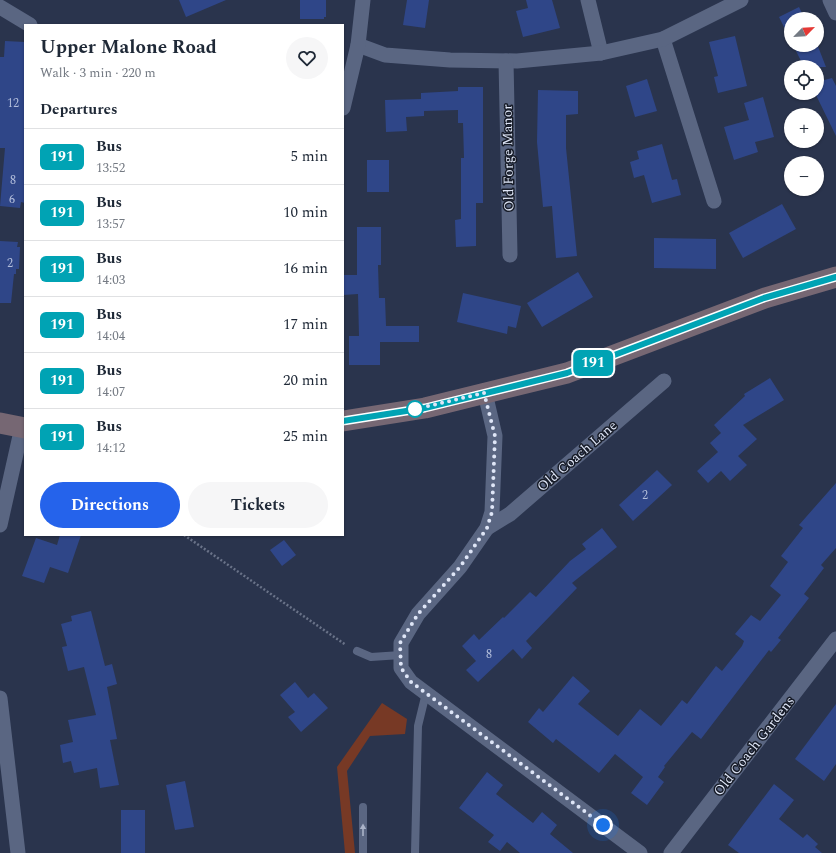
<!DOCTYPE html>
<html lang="en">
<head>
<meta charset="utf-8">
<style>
	body { margin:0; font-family:Spectral,serif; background:#f6f6f7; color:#1f2937; height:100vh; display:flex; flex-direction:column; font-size:15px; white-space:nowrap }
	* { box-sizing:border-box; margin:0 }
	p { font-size:13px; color:#747a83 }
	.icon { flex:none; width:22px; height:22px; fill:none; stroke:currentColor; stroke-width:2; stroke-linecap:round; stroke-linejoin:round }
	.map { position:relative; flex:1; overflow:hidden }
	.panel { position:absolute; left:24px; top:24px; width:320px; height:512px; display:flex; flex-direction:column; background:#fff; border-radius:0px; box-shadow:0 1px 3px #0004 }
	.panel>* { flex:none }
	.badge { padding:0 8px; border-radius:6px; font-size:14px; line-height:26px }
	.needle { width:26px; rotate:66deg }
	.controls { position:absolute; left:784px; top:12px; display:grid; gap:8px }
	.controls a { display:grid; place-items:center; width:40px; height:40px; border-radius:50%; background:#fff; box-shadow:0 1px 3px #0004; font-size:20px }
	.you { position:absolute; width:20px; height:20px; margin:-10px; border:3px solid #fff; border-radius:50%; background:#1a73e8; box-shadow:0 0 0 6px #1a73e833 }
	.map>.badge { position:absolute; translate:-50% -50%; box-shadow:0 0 0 2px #fff }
	h2 { padding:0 16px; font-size:15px; line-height:36px }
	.round { display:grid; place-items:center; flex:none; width:42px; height:42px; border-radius:21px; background:#f6f6f7 }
	.headline { display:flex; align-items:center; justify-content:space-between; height:68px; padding:0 16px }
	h1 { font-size:19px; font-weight:700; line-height:30px }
	.button { display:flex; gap:8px; margin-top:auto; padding:8px 16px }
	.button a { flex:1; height:46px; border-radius:24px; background:#2563eb; color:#fff; font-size:16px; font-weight:700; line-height:46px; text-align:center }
	.button a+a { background:#f6f6f7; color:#1f2937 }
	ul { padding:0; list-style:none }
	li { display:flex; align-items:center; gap:12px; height:56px; padding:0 16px; border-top:1px solid #e0e1e3 }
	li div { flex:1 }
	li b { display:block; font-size:15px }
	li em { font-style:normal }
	li .badge { min-width:44px; font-weight:700; text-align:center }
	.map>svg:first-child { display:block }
	.green { fill:#773925 }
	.building { fill:#2f4688 }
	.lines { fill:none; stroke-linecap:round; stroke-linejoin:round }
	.path { stroke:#6a7389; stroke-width:2.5; stroke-dasharray:2 2; stroke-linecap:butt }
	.service { stroke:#5a6682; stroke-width:8 }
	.minor { stroke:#5a6682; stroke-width:15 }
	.secondary { stroke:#766773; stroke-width:21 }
	.oneway { fill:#aab3c8 }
	.line-casing { stroke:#fff; stroke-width:9 }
	.line { stroke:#00a3b4; stroke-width:6 }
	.walk { stroke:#dfe6f7; stroke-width:4; stroke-dasharray:0 7.2 }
	.stop-dot { fill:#fff; stroke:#00a3b4; stroke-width:2 }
	.labels { text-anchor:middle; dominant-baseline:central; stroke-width:3; stroke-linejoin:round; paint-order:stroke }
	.number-label { font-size:12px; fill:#b3bedb }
	.street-label { font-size:14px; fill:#dfe6f7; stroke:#171c28 }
</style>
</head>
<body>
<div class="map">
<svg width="836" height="853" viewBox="0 0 836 853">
	<rect width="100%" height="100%" fill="#2a344d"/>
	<polygon class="green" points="382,703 407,719 405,734 370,736 347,771 355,853 345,853 337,767"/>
	<g class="building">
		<polygon points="179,0 226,0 186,17"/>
		<polygon points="300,0 326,0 326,17 324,17 324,19 300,19"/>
		<polygon points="407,0 429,0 425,28 403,25"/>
		<polygon points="526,0 552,0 560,28 523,37 516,11 528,8"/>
		<polygon points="799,7 805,19 791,19 791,41 779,17"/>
		<polygon points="735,36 747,86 718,93 714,77 718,76 709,42"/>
		<polygon points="5,41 25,42 25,203 21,202 20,208 0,206 5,148 0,148 0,57 4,57"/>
		<polygon points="817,44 826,67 804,67 793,45 817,45"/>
		<polygon points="832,78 836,86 836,136 815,93 817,93 817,82"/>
		<polygon points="647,79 657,111 635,117 626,86"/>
		<polygon points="458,87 483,87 483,203 476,203 476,246 456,247 455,220 461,219 461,158 464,158 463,123 458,123 458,110 424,111 424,116 406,117 407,131 386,132 385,100 421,99 421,93 458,91"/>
		<polygon points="538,90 578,91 578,114 566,115 566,148 577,256 556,258 552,206 543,207 537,142"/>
		<polygon points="763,97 774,137 755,142 758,152 734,160 724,127 749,120 744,103"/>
		<polygon points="662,144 672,180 677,179 681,195 652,203 644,175 634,178 630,162 639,159 637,151"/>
		<rect x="367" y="160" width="22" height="32"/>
		<polygon points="782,204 796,229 743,258 729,233"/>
		<polygon points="357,227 381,227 381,265 378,265 379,298 385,298 386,326 419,326 419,342 380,342 380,365 349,365 349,336 359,336 358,294 343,295 343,275 357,275"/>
		<polygon points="654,238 716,239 716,269 654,268"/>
		<polygon points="0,241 18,242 17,247 20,247 19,269 16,269 16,274 14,274 11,303 0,303"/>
		<polygon points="578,272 593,297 542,327 527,303"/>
		<polygon points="463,293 521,306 516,328 508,326 507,334 457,322"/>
		<polygon points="770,378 784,400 743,425 757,439 738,456 747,465 730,481 721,471 708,483 697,471 718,452 710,443 721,433 714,425 745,396 744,394"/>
		<polygon points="657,470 672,485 633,521 619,505"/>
		<polygon points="836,483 836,548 821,565 824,568 804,594 809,598 778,638 781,640 771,652 769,650 701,739 692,732 664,766 665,767 658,777 664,782 647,805 631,793 643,777 615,754 599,773 556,739 553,743 528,722 539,708 543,712 573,676 590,691 578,704 618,736 640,709 661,726 682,700 687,704 716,666 722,671 742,646 744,641 735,634 751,615 760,621 781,595 770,586 788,562 781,556 803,528 799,525"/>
		<polygon points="602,528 617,547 572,583 577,588 526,641 532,648 522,659 513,649 478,682 466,670 476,661 462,646 474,634 479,640 503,617 504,618 530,592 536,597 570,561 586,549 582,544"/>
		<polygon points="60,535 81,535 68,573 50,567 44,583 22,576 36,538 57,545"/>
		<polygon points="284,540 296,555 282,566 270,550"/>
		<polygon points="91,611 105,666 112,664 117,684 107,687 117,739 110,740 119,785 100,788 97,768 74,773 71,761 63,763 60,745 73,742 68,720 96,715 84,667 68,671 62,647 67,646 61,624 72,621 71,616"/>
		<polygon points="295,682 308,698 314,693 328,708 301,732 288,717 295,712 280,695"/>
		<polygon points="836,704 836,764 824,781 795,759"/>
		<polygon points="487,772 503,785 496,794 533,823 542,812 557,825 550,834 573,853 520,853 507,842 500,851 488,842 494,835 459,808"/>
		<polygon points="185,781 194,827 175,830 166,785"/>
		<polygon points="774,784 794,800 779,819 803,838 807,834 818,844 815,847 822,853 739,853 728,845"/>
		<rect x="121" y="810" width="24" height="43"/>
	</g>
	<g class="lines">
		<polyline class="path" points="184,535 346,645"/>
		<g class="service">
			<polyline points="357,651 371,657 401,655"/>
			<polyline points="363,807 363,853"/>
			<polyline points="415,853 418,726 426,693"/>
		</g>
		<g class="minor">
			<polyline points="588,0 601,53"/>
			<polyline points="830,0 836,13"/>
			<polyline points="0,7 30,25"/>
			<polyline points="663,39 714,201"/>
			<polyline points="358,45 385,55 450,60 517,61 601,53 663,39 741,0"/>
			<polyline points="506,61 510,255"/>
			<polyline points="343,108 358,45 363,0"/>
			<polyline points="485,393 495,436 492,512 487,528 460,567 418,614 401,643 401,668 411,682 640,853"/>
			<polyline points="0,525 22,427"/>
			<polyline points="487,528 510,514 664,381"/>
			<polyline points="0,698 18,853"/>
			<polyline points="671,853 836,639"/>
		</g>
		<g class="secondary">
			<polyline points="343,421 425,408 567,373 765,298 836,277"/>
			<polyline points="0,423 25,428"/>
		</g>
	</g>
	<defs><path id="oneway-solid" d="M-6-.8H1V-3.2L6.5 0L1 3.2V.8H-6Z"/></defs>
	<use class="oneway" href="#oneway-solid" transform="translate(363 830) rotate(-90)"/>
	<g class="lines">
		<defs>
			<polyline id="line" points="343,421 425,408 567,373 764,298 836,277"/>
		</defs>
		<use href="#line" class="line-casing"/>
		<use href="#line" class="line"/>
		<polyline class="walk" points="415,409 411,410 484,393 495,436 492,512 487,528 460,567 418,614 400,643 401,668 411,682 603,825"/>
	</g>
	<circle class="stop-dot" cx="415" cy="409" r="8"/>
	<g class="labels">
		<g class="number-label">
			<text x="13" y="103">12</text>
			<text x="13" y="180">8</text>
			<text x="12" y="199">6</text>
			<text x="10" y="263">2</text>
			<text x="645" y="495">2</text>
			<text x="489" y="654">8</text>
		</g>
		<g class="street-label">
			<text transform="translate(508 158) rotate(-91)">Old Forge Manor</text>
			<text transform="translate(577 456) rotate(-41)">Old Coach Lane</text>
			<text transform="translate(754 746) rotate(-52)">Old Coach Gardens</text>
		</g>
	</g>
</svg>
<div class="controls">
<a><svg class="needle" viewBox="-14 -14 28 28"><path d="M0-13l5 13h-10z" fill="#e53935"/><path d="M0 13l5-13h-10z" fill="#747a83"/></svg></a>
<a><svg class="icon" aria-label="locate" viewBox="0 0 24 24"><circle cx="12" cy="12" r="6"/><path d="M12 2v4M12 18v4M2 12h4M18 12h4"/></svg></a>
<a>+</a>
<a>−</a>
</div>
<div class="you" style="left:603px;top:825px"></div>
<b class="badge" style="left:593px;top:363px;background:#00a3b4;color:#fff">191</b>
<section class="panel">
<div class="headline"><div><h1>Upper Malone Road</h1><p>Walk · 3 min · 220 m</p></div><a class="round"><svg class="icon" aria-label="heart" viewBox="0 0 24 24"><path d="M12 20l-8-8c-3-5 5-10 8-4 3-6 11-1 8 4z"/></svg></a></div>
<h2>Departures</h2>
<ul>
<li><span class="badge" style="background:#00a3b4;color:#fff">191</span><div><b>Bus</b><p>13:52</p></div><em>5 min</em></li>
<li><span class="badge" style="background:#00a3b4;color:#fff">191</span><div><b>Bus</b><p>13:57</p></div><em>10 min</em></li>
<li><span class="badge" style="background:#00a3b4;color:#fff">191</span><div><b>Bus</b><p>14:03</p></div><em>16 min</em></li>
<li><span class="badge" style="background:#00a3b4;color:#fff">191</span><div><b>Bus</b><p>14:04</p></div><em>17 min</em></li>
<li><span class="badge" style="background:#00a3b4;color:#fff">191</span><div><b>Bus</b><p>14:07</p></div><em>20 min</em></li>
<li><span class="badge" style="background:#00a3b4;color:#fff">191</span><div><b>Bus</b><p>14:12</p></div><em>25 min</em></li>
</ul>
<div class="button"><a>Directions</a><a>Tickets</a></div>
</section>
</div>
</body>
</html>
